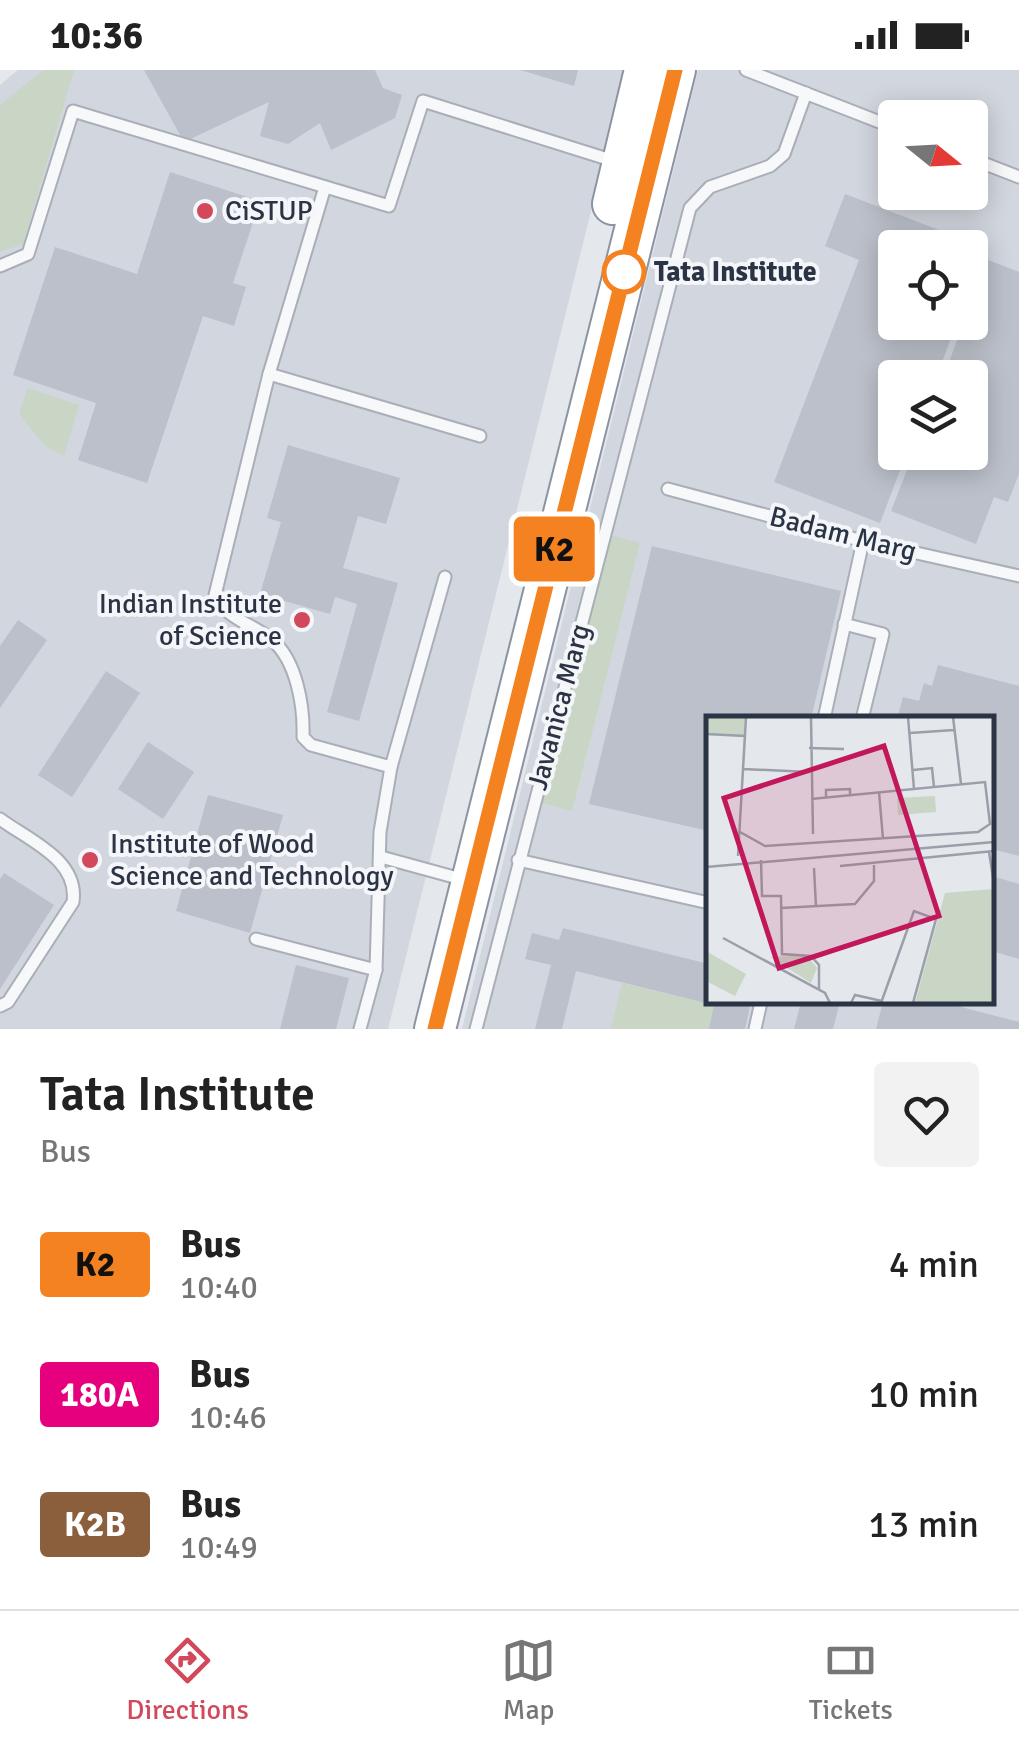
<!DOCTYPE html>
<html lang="en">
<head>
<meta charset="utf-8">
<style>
	body { margin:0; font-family:Signika,sans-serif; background:#f2f2f2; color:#222; height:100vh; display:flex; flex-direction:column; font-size:38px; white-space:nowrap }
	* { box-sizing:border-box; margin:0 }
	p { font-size:32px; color:#767676 }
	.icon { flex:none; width:55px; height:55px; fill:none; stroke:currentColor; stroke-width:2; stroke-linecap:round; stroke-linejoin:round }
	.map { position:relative; height:959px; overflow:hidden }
	.sheet { display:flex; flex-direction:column; background:#fff; flex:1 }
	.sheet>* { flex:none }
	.badge { padding:0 20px; border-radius:8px; font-size:35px; line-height:65px }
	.needle { width:65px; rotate:108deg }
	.buttons { position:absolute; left:878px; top:30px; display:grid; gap:20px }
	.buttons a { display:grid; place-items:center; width:110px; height:110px; border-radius:10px; background:#fff; box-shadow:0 5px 25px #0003; font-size:50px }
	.map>.badge { position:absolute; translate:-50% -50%; box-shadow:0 0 0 5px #fff }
	.round { display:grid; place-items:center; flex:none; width:105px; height:105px; border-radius:10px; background:#f2f2f2 }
	.headline { display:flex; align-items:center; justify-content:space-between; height:170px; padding:0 40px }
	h1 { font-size:48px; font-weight:600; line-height:75px }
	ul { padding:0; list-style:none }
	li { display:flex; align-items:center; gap:30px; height:130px; padding:0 40px }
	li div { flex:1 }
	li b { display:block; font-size:38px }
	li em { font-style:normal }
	li .badge { min-width:110px; font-weight:700; text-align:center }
	.status { display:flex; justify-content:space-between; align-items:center; height:70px; padding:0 50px; background:#fff; direction:ltr }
	.status svg { height:28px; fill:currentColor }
	.menu { display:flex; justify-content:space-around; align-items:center; height:140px; border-top:2px solid #e0e0e0; background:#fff; font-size:28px; color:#767676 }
	.menu a { display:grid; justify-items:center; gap:5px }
	.menu .selected { color:#d1495b }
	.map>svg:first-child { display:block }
	.built { fill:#d2d6de; fill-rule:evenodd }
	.green { fill:#c9d6c5 }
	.building { fill:#bbc0ca }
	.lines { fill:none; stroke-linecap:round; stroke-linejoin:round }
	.lane-casing { stroke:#a9aeb7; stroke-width:15 }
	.highway-casing { stroke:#8b94a3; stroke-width:44 }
	.lane { stroke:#f7f8fa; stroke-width:11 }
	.highway { stroke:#fff; stroke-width:40 }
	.line-casing { stroke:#fff; stroke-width:22 }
	.line { stroke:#f58220; stroke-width:15 }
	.poi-dot { fill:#d1495b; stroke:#f4f6f9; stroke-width:4 }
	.stop-dot { fill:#fff; stroke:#f58220; stroke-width:5 }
	.labels { text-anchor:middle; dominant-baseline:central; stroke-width:8; stroke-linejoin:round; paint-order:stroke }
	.poi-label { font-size:28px; fill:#2b3445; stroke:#f4f6f9; text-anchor:start }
	.stop-label { font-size:28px; font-weight:bold; fill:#2b3445; stroke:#f4f6f9; text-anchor:start }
	.street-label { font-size:28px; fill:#2b3445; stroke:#f4f6f9 }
	.inset-road { fill:none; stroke:#9a9fa9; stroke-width:2.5 }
	.view { fill:#c2185b; fill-opacity:0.15; stroke:#c2185b; stroke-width:5 }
	.inset-edge { fill:none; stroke:#2b3445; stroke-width:5 }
</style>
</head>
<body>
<div class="status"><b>10:36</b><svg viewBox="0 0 49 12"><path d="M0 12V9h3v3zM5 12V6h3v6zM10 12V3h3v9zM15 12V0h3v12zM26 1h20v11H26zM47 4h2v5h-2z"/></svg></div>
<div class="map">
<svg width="1019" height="959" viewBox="0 0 1019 959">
	<rect width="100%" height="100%" fill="#e4e7ec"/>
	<g class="built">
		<polygon points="18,0 626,0 388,959 0,959 0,15"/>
		<path d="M698,0H1019V959H462ZM895,48H970V122H895ZM895,178H970V252H895ZM895,308H970V382H895ZM709,649H992V932H709Z"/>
	</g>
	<g class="green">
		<polygon points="43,0 74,0 23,174 0,182 0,35"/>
		<polygon points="28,318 79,335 64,386 44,375 19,344"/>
		<polygon points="609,465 640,473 572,741 538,732"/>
		<polygon points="622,913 714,935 709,959 611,959"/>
	</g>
	<g class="building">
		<polygon points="144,0 375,0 383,18 402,25 395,48 331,80 320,53 288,74 260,66 269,32 184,72"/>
		<polygon points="520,0 578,0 574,16"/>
		<polygon points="170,102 260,131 233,213 246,217 234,256 203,246 147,413 78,390 96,333 13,305 55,177 137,204"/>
		<polygon points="845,124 986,178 970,219 970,178 895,178 895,252 957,252 936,308 895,308 895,382 907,382 880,453 774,412 859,190 825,176"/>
		<polygon points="988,190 1019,202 1019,404 1008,432 994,427 976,474 891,441 914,382 970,382 970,308 943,308 964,252 970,252 970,237"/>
		<polygon points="288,375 400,408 386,454 358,446 343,498 398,513 359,651 327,642 357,534 335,527 330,544 260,524 281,452 267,448"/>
		<polygon points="652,476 841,521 811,649 709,649 709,761 589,734"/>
		<polygon points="18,550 47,570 0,638 0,576"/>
		<polygon points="938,595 1019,616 1019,786 992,779 992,649 897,649 903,627 919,631 924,613 932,616"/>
		<polygon points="106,601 140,623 72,727 38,705"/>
		<polygon points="148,672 194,702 163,749 118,719"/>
		<polygon points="208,725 283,745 250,863 176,841"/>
		<polygon points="4,803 54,835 0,919 0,809"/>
		<polygon points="992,806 1019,814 1019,889 992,881"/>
		<polygon points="563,858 709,894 709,932 751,932 745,959 709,959 714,935 576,901 562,959 535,959 551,895 525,889 532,863 559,870"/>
		<polygon points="296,895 349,908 336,959 280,959"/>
		<polygon points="801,932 840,932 833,959 794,959"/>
		<polygon points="883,932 942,932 1019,952 1019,959 876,959"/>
	</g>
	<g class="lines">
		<defs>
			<g id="lane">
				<polyline points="746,0 895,58"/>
				<polyline points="970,88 1019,107"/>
				<path d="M325,117L269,304L215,525C225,548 252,554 271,569C297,590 304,637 303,667L311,675L391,697"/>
				<polyline points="0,196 28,184 73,41 389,136 423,31 614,91"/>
				<polyline points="269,304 480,366"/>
				<polyline points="668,419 863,471 1019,506"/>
				<polyline points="844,554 883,564 862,649"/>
				<polyline points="824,649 863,471"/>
				<path d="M0,749C30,771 79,790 73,832L8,932L0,936"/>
				<polyline points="381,787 454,807"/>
				<polyline points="518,790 709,833"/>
				<polyline points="256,869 376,900"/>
				<polyline points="360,959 376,900 380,762 391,697 445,507"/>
				<polyline points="476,959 690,138 710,117 770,96 784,84 806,23"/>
				<polyline points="755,959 761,932"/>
			</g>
			<g id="highway">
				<polyline points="613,134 645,0"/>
				<polyline points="435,959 675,0"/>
			</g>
		</defs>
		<use href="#lane" class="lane-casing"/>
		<use href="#highway" class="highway-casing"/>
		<use href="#lane" class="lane"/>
		<use href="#highway" class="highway"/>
	</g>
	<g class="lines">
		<defs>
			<polyline id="line" points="435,959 675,0"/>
		</defs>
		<use href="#line" class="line-casing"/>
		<use href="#line" class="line"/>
	</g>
	<g class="poi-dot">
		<circle cx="205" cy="141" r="10"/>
		<circle cx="302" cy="550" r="10"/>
		<circle cx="90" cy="790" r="10"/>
	</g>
	<circle class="stop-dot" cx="624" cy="202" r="20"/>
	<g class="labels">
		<g class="poi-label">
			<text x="225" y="141">CiSTUP</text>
			<text x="282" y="534" text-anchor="end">Indian Institute<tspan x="282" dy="32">of Science</tspan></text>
			<text x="110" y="774">Institute of Wood<tspan x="110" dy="32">Science and Technology</tspan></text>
		</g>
		<g class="stop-label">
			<text x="654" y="202">Tata Institute</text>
		</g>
		<g class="street-label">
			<text transform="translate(843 464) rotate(14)">Badam Marg</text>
			<text transform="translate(559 637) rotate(-75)">Javanica Marg</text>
		</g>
	</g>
	<g transform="translate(706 646)">
		<rect width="288" height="288" fill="#e4e7ec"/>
		<path d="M0,1H39L38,20L0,18ZM229,80L230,96L192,99L191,82ZM287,173V287H209L239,177ZM0,235L40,258L29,280L0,265ZM101,239L111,252L105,267L64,241Z" fill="#c9d6c5"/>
		<path class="inset-road" d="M105,1L107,118M202,1L208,73M247,1L255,68M204,17L248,14M0,18L39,20M103,32L138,33M37,53L103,56M207,54L226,52L228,71M173,76L177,123M120,81V74L144,73V79M34,116L59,130L272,116L284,108L279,66L105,83M283,136L288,167M32,140L40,1M55,144L56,180H75L76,238L105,240L113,249V274M134,150L288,135M0,151L288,126M108,152L110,191M75,192L149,188L168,165V149M17,222L119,277L124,287M145,287L149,279L176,285M175,287L208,195L230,203L207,287"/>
		<path class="view" d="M178,30L233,200L73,252L18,82Z"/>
		<rect width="288" height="288" class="inset-edge"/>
	</g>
</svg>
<div class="buttons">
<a><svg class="needle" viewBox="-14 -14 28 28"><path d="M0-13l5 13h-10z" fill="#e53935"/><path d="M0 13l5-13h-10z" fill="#767676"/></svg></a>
<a><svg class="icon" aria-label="locate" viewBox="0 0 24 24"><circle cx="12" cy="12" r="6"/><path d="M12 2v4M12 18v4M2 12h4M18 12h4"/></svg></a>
<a><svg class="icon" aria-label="layers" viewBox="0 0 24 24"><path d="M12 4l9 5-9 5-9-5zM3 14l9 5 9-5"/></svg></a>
</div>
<b class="badge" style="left:554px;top:479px;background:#f58220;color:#111">K2</b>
</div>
<section class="sheet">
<div class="headline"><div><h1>Tata Institute</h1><p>Bus</p></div><a class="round"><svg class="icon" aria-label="heart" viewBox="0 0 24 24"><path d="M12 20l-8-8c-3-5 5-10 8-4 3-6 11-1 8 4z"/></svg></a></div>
<ul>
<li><span class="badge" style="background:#f58220;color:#111">K2</span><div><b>Bus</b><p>10:40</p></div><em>4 min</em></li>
<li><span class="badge" style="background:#e6007e;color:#fff">180A</span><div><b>Bus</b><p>10:46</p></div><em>10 min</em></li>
<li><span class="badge" style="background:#8b5e3c;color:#fff">K2B</span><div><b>Bus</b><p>10:49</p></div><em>13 min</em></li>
</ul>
</section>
<nav class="menu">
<a class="selected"><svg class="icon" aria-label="directions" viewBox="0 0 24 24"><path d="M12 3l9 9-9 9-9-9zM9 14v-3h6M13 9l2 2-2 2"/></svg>Directions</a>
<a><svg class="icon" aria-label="map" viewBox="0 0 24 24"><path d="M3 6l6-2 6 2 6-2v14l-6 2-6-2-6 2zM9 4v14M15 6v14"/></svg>Map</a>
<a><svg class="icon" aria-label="tickets" viewBox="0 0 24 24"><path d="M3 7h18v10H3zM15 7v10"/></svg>Tickets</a>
</nav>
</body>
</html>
